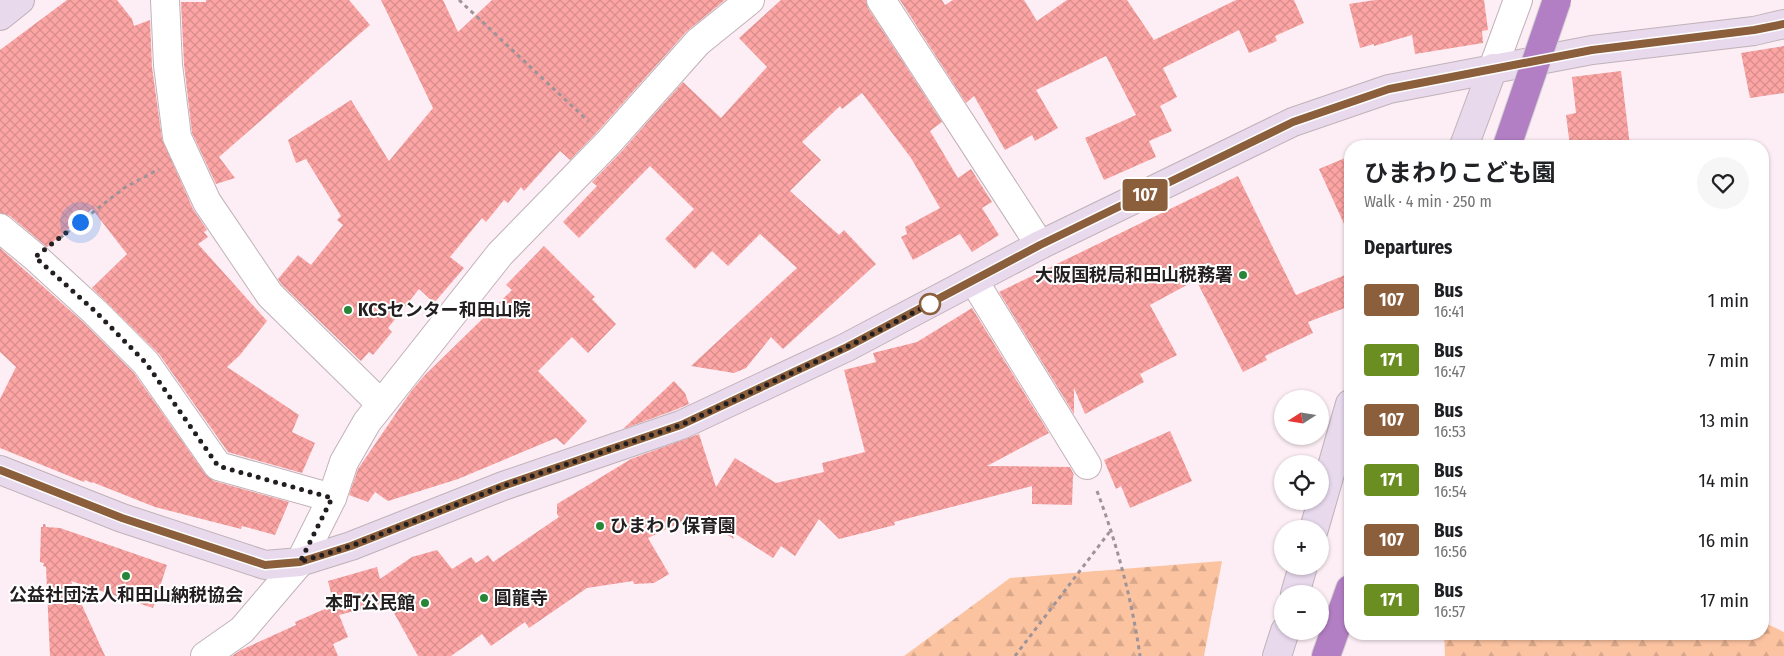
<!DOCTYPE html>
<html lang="en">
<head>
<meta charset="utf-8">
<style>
	body { margin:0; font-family:"Fira Sans Condensed","Noto Sans JP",sans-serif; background:#f6f6f6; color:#202124; height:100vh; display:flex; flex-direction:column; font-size:19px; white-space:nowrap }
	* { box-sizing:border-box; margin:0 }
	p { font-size:16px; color:#757577 }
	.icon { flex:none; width:28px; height:28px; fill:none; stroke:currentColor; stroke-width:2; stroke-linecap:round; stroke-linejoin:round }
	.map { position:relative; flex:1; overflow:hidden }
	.panel { position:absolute; left:1344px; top:140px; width:425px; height:500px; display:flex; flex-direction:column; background:#fff; border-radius:20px; box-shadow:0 1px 4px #0004 }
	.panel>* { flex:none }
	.badge { padding:0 10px; border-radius:4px; font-size:18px; line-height:32px }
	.needle { width:32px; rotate:258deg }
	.tools { position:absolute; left:1274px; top:390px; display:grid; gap:10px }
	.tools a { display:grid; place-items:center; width:55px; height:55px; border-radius:50%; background:#fff; box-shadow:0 1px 4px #0004; font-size:25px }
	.you { position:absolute; width:25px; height:25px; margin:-12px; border:4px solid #fff; border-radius:50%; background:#1a73e8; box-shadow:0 0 0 8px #1a73e833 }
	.map>.badge { position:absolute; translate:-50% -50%; box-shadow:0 0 0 2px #fff }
	h2 { padding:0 20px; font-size:19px; line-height:45px }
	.round { display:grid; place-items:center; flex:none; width:52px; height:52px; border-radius:26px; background:#f6f6f6 }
	.head { display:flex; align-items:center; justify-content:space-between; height:85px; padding:0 20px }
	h1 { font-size:24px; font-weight:700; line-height:38px }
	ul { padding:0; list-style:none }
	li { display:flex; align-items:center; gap:15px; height:60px; padding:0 20px }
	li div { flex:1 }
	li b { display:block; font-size:19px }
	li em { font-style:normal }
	li .badge { min-width:55px; font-weight:700; text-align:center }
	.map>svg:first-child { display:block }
	.forest { fill:url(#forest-firs) }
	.building { fill:url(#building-cross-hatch) }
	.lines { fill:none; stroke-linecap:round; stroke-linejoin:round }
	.street-casing { stroke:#c0b2b8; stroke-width:30 }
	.secondary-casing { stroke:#c0b2b8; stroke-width:30 }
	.highway-casing { stroke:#d3d2d2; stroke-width:30 }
	.path { stroke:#9d9398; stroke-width:3; stroke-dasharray:4 4; stroke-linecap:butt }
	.street { stroke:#fff; stroke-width:28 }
	.secondary { stroke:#e8d9ed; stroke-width:28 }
	.highway { stroke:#b37fc4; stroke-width:28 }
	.highway-bridge-casing { stroke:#d3d2d2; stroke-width:30; stroke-linecap:butt }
	.highway-bridge { stroke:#b37fc4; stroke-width:28 }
	.line-casing { stroke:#fff; stroke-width:11 }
	.line { stroke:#8b5e3c; stroke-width:8 }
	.walk { stroke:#231e20; stroke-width:5; stroke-dasharray:0 9 }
	.poi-dot { fill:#288638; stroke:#fff; stroke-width:2 }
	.stop-dot { fill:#fff; stroke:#8b5e3c; stroke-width:2.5 }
	.labels { text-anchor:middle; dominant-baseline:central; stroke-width:4; stroke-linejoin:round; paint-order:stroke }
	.poi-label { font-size:18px; font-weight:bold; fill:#231e20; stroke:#fff; text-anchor:start }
</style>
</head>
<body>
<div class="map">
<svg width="1784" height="656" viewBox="0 0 1784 656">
	<defs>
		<pattern id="forest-firs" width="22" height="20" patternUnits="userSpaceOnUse" patternTransform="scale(1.25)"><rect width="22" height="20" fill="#fcc3a1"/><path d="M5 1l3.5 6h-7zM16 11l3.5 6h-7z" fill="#d8a78a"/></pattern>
		<pattern id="building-cross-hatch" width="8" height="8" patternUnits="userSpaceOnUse" patternTransform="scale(1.25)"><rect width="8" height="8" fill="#fca5a4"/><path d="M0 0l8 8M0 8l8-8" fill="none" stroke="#d88e8d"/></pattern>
	</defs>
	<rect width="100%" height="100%" fill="#fceef4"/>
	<g class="forest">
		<polygon points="1222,561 1204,656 904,656 1010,578"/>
		<polygon points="1763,622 1784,632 1784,656 1445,656 1444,634 1762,634"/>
	</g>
	<g class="building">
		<polygon points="67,0 117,0 132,19 134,26 150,20 152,67 162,139 193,209 207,230 204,232 208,237 198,244 267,321 240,355 227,367 299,415 292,432 315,443 302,473 228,452 159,354 92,288 127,254 92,209 47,247 10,216 0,213 0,50"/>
		<polygon points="206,0 349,0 370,25 219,157 235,178 216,184 192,133 184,64 181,2 206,2"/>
		<polygon points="381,0 443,0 458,32 492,0 725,0 686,32 598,131 570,160 560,151 524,191 521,187 508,203 504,200 486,222 482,218 450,257 464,268 434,303 419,289 388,328 392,332 373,355 369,352 361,361 282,285 278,279 298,255 311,265 343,225 337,220 341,216 306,159 296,163 288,140 351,100 389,161 433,108"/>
		<polygon points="781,0 866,0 868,8 942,122 930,131 958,178 971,169 992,202 982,208 999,235 972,252 960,234 913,260 901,237 907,234 905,227 940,208 911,158 862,93 842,109 840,106 802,142 821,160 790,191 839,235 844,230 876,264 783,349 771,337 746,368 734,373 691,366 797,268 760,234 728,266 712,251 695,269 665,239 694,209 650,166 579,238 563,222 597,186 592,182 621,152 683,82 721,118 767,67 739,38"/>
		<polygon points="900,0 942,0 945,5 953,0 1024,0 1037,21 1067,0 1127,0 1154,40 1236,0 1294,0 1304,23 1275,36 1277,41 1249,53 1239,30 1163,68 1177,97 1160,106 1172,131 1149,141 1156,157 1104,180 1085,138 1136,115 1106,56 1036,90 1058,128 1035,141 1032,135 1005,150 974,96 966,103"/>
		<polygon points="1375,0 1484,0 1488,30 1482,31 1483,43 1415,54 1412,35 1374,46 1374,44 1360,48 1349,4"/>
		<polygon points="1784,46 1784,93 1750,98 1741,53"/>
		<polygon points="1621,71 1630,146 1570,146 1566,115 1576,113 1572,77"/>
		<polygon points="1350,156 1350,237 1319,169"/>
		<polygon points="1238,176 1296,295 1350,273 1350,306 1308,322 1313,333 1265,356 1267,360 1243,372 1196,280 1150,305 1177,355 1140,374 1144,382 1085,414 1074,388 1074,414 999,292"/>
		<polygon points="544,246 595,297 592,299 616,324 588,353 572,337 538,371 587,421 564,445 556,438 458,479 388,501 375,492 368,502 349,495 358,469 412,390 425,375 512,290 506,285"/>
		<polygon points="0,248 84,323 134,373 206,475 214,481 289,502 275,535 242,526 241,529 155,507 92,482 92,483 85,480 84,482 0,448 0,399 16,367 0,352"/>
		<polygon points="972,308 1049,433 987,466 1070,467 1074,475 1073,476 1072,505 1032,504 1032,486 894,522 895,525 839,539 819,519 795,556 781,546 773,558 731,531 734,539 696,515 648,538 669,574 654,583 634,584 633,581 587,588 529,628 525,622 491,646 482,634 451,656 418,656 388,602 339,615 348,637 333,644 338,656 232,656 241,650 296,625 295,622 334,605 328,581 377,567 380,579 412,557 437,550 452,569 471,557 476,563 488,555 493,562 559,517 557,514 557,504 631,459 699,434 716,487 735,458 776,483 824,472 822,463 865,452 844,370 876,362 873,353 917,342"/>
		<polygon points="674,381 685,393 689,404 675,410 623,429"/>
		<polygon points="1170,431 1192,481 1130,508 1121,486 1116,489 1104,460"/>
		<polygon points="43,524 45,524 46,527 60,528 167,565 153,608 71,581 105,656 50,656 46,567 43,566 44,563 40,562 41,527 43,527"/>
	</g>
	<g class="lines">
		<defs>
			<g id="street">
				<polyline points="165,0 168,65 177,137 207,202 270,295 381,404"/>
				<polyline points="881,0 1040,245"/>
				<polyline points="1493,68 1518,0"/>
				<polyline points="0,228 35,257 95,312 146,363 218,466 332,498"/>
				<polyline points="974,281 1087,465"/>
				<polyline points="205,656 242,630 300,562 332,498 344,462 367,422 500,254 609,142 698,42 750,0"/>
			</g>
			<g id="secondary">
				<polyline points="0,16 20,0"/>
				<polyline points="1464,146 1493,68"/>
				<polyline points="0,470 122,518 265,565 300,562 351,546 503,486 681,425 847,347 1040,245 1293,122 1389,89 1592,50 1754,31 1784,24"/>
				<polyline points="1314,529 1350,404"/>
				<polyline points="1295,594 1303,566"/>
				<polyline points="1277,656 1285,631"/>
			</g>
			<polyline id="highway" points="1326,656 1350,589"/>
		</defs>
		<use href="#street" class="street-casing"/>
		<use href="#secondary" class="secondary-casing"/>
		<use href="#highway" class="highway-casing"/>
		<g class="path">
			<polyline points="459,0 588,121"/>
			<polyline points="60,238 124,188 159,169"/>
			<path d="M1097,491C1117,544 1132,600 1140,656"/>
			<polyline points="1015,656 1111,530"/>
		</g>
		<use href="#street" class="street"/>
		<use href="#secondary" class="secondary"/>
		<use href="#highway" class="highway"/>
		<defs>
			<polyline id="highway-bridge" points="1507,146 1557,0"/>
		</defs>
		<use href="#highway-bridge" class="highway-bridge-casing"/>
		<use href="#highway-bridge" class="highway-bridge"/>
	</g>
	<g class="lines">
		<defs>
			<polyline id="line" points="0,470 122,518 265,565 300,562 351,546 503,486 681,425 847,347 1040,245 1293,122 1389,89 1592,50 1754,30 1784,24"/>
		</defs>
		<use href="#line" class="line-casing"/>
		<use href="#line" class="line"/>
		<polyline class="walk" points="80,222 35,257 96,312 146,363 218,466 332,498 300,562 351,546 503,486 681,425 847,347 930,304"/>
	</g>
	<g class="poi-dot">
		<circle cx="1243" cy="275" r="5"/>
		<circle cx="348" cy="310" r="5"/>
		<circle cx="600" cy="526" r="5"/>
		<circle cx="126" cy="576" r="5"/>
		<circle cx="484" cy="598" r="5"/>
		<circle cx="425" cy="603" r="5"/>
	</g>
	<circle class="stop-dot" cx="930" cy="304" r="10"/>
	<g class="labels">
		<g class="poi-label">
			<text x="1233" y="275" text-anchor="end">大阪国税局和田山税務署</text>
			<text x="358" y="310">KCSセンター和田山院</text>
			<text x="610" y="526">ひまわり保育園</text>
			<text x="126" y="595" text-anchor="middle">公益社団法人和田山納税協会</text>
			<text x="494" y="598">圓龍寺</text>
			<text x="415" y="603" text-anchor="end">本町公民館</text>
		</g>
	</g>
</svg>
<div class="tools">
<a><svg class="needle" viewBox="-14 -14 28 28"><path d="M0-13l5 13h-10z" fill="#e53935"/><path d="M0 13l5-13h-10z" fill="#757577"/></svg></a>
<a><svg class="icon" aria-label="locate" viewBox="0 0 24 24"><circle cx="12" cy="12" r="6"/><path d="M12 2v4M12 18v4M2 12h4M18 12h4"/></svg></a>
<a>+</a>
<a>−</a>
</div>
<div class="you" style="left:80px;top:222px"></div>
<b class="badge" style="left:1145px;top:195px;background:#8b5e3c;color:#fff">107</b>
<section class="panel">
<div class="head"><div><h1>ひまわりこども園</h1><p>Walk · 4 min · 250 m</p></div><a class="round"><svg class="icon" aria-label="heart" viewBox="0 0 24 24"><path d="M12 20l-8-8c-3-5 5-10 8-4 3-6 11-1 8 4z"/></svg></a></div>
<h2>Departures</h2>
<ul>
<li><span class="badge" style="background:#8b5e3c;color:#fff">107</span><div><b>Bus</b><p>16:41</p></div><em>1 min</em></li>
<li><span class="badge" style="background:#6b8e23;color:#fff">171</span><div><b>Bus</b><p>16:47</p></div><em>7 min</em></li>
<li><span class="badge" style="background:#8b5e3c;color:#fff">107</span><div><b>Bus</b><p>16:53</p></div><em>13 min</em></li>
<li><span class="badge" style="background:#6b8e23;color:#fff">171</span><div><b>Bus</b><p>16:54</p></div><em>14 min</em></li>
<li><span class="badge" style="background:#8b5e3c;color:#fff">107</span><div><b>Bus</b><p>16:56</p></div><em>16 min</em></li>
<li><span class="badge" style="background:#6b8e23;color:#fff">171</span><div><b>Bus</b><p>16:57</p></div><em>17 min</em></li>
</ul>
</section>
</div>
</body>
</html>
